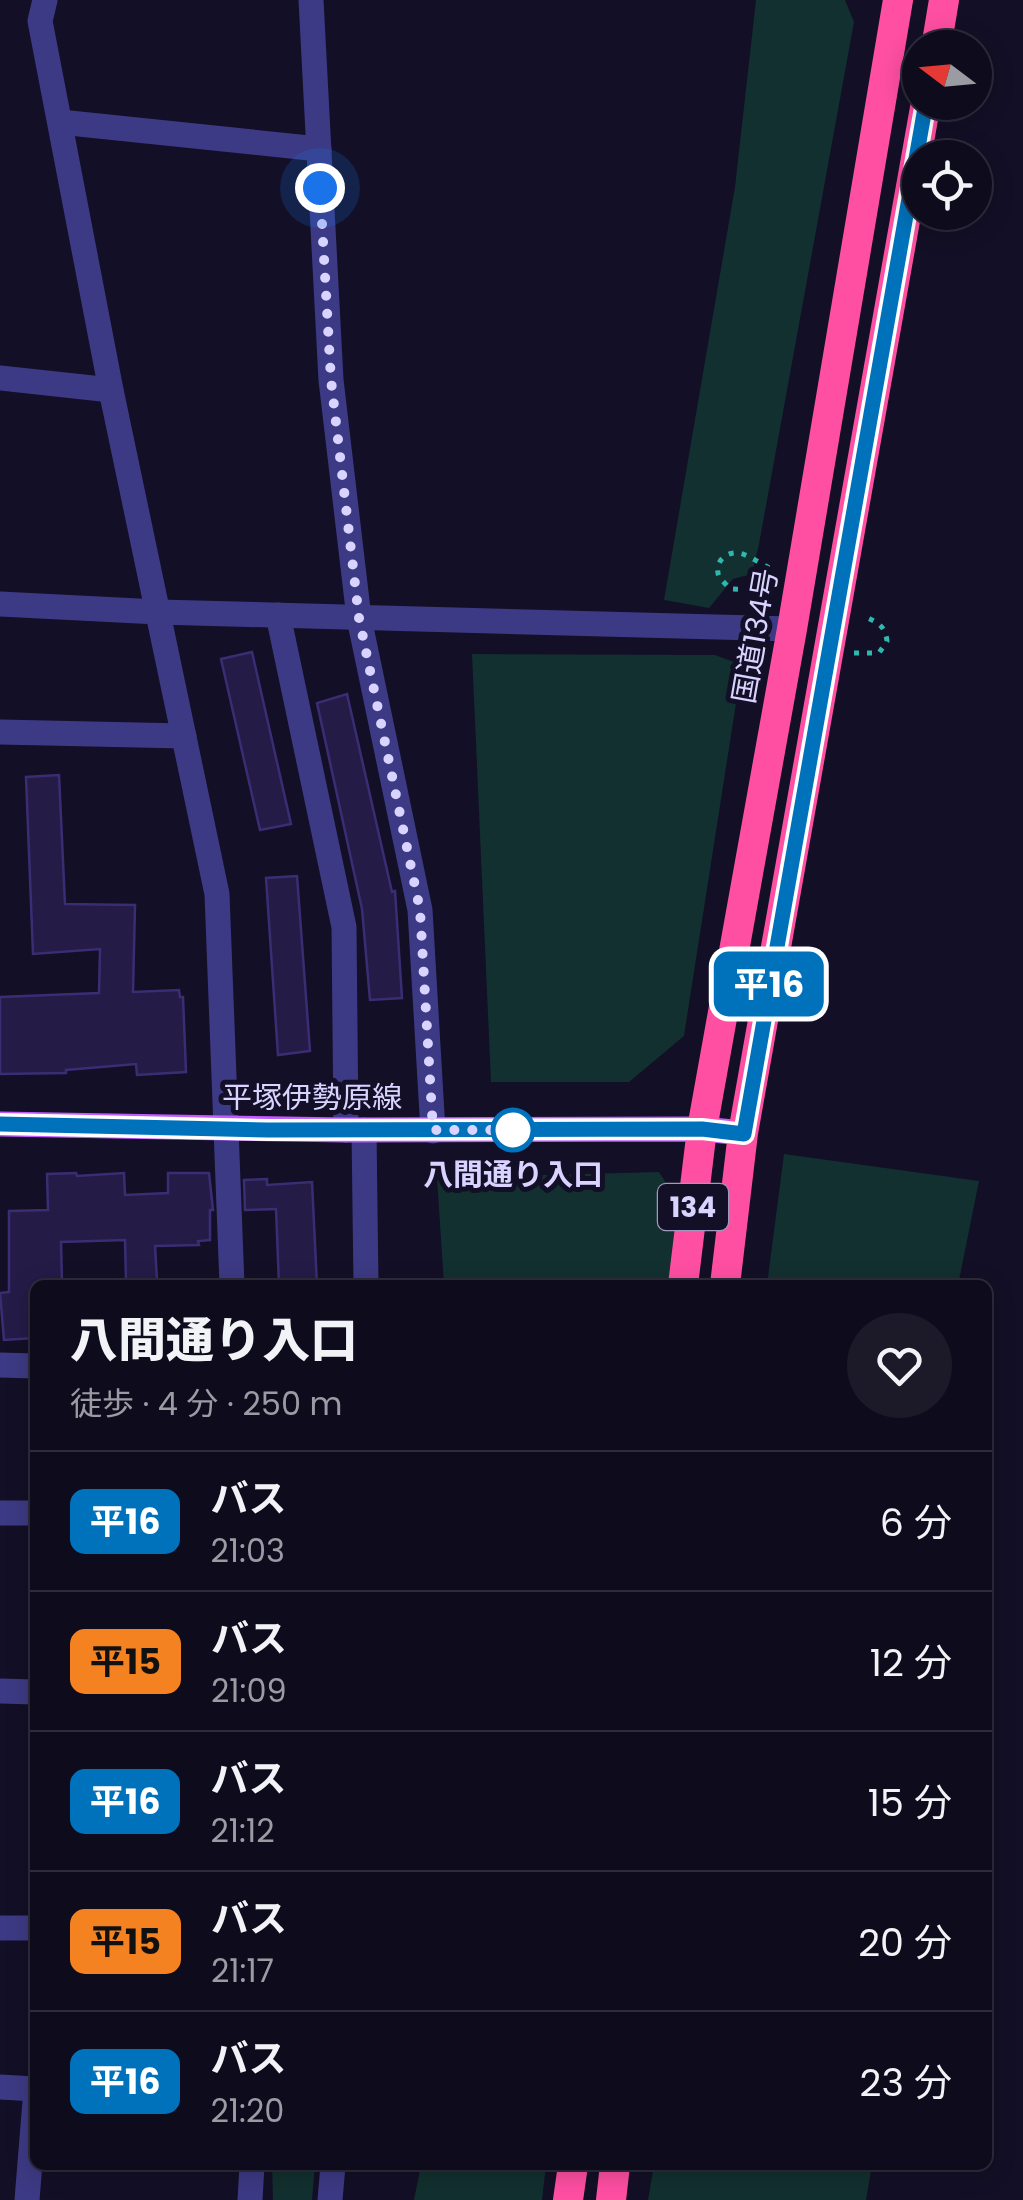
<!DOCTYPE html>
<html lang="ja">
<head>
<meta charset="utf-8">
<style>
	body { margin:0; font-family:Poppins,"Noto Sans JP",sans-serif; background:#1c1929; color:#f1f3f6; height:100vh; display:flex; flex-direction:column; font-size:38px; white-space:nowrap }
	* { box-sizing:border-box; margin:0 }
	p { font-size:32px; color:#9b9ba3 }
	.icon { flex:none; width:55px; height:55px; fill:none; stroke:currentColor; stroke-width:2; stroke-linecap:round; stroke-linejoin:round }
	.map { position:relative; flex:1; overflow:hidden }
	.panel { position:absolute; left:30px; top:1280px; width:962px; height:890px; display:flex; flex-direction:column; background:#0e0b1c; border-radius:15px; box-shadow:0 5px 25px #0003,0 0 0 2px #2e2b3b }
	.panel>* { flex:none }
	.badge { padding:0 20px; border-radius:15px; font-size:35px; line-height:65px }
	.needle { width:65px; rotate:286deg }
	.tools { position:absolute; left:902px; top:30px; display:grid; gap:20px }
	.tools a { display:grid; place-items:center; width:90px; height:90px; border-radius:50%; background:#0e0b1c; box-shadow:0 5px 25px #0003,0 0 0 2px #2e2b3b; font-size:50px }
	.you { position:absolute; width:50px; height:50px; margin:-25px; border:8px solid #fff; border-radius:50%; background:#1a73e8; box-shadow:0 0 0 15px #1a73e833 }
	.map>.badge { position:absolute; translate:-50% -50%; box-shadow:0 0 0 5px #fff }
	.round { display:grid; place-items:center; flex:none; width:105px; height:105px; border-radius:52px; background:#1c1929 }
	.head { display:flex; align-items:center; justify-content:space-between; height:170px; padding:0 40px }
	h1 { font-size:48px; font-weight:800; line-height:75px }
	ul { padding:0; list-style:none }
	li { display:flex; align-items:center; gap:30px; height:140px; padding:0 40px; border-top:2px solid #2e2b3b }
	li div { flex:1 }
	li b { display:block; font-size:38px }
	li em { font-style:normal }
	li .badge { min-width:110px; font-weight:700; text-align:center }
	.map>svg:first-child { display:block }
	.green { fill:#12302f }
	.building { fill:#241b47; stroke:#3b2d73; stroke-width:2.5 }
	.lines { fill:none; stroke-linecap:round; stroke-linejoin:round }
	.path { stroke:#2fb8b0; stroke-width:5; stroke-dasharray:5 8; stroke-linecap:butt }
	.minor { stroke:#3d3a85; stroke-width:25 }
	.major { stroke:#c25bff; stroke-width:25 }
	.highway { stroke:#ff4fa3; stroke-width:30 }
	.line-casing { stroke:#fff; stroke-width:22 }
	.line { stroke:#0072bc; stroke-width:15 }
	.walk { stroke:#d9d4ff; stroke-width:10; stroke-dasharray:0 18 }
	.stop-dot { fill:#fff; stroke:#0072bc; stroke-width:5 }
	.labels { text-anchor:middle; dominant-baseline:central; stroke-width:10; stroke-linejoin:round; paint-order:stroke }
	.shield { fill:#130f26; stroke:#9e99be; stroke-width:2.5 }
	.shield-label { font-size:28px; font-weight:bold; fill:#d9d4ff }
	.street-label { font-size:30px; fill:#d9d4ff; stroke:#130f26 }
	.stop-label { font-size:30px; font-weight:bold; fill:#d9d4ff; stroke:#130f26 }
</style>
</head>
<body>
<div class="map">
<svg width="1023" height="2200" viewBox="0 0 1023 2200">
	<rect width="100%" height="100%" fill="#130f26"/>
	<g class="green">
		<polygon points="756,0 845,0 854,22 759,544 752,574 733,579 709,608 664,600 735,187"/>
		<polygon points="472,654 715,655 742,665 684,1036 629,1082 491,1082"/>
		<polygon points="784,1154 979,1181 958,1285 767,1285"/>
		<polygon points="659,1172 681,1206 673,1285 444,1285 437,1178"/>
		<polygon points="272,2165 315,2165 312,2200 273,2200"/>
		<polygon points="421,2165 546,2165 542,2200 414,2200"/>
		<polygon points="654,2165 872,2165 866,2200 648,2200"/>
	</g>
	<g class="building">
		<polygon points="252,652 291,824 260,830 221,659"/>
		<polygon points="347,694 392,892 395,891 402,998 370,1000 362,909 317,703"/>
		<polygon points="59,775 65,904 135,905 133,992 179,990 180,997 183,997 186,1072 137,1075 136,1064 66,1070 66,1073 0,1074 0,997 99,993 100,949 33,954 26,777"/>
		<polygon points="297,876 310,1051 278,1055 266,878"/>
		<polygon points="76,1173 77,1176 124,1173 125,1195 168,1193 168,1173 209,1173 213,1210 210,1210 210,1240 198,1241 199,1245 155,1246 157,1280 126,1282 125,1240 61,1242 62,1283 33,1285 35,1338 4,1340 0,1293 9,1292 9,1211 48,1210 47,1174"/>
		<polygon points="267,1179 267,1185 312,1182 317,1285 279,1285 276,1209 245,1210 244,1180"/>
	</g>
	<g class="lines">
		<g class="path">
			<path d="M764,590L730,589C729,588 720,578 719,577C713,560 729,549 743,554C753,558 763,565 773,570"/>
			<path d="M854,653H879L887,641C885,625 877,622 863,616"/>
		</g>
		<g class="minor">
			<polyline points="45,0 40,21 111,390 217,894 232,1285"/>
			<polyline points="311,0 331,380 359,618 420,910 433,1131"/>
			<polyline points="60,122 319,149"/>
			<polyline points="0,378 111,390"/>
			<polyline points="0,604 158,612 792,629"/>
			<polyline points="278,615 344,927 346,1130"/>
			<polyline points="0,732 184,736"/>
			<polyline points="364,1130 366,1285"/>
			<polyline points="0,1365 35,1366"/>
			<polyline points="0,1513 35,1513"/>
			<polyline points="0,1691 35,1692"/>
			<polyline points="0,1928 35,1928"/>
			<polyline points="0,2087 35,2089"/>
			<polyline points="27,2200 35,2101"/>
			<polyline points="250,2200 252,2165"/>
			<polyline points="330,2200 333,2165"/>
		</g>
		<polyline class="major" points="0,1124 346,1130 702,1129 743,1133"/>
		<g class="highway">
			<polyline points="936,48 944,0"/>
			<polyline points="683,1285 702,1129 792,629 898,0"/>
			<polyline points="725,1285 743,1133 926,102"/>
			<polyline points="568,2200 573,2165"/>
			<polyline points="611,2200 615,2165"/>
		</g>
	</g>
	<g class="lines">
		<defs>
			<polyline id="line" points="0,1124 268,1130 702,1129 744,1134 926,102"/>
		</defs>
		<use href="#line" class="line-casing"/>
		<use href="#line" class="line"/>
		<polyline class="walk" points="320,188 331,380 359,618 420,910 433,1130 513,1130"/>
	</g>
	<circle class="stop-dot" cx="513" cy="1130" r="20"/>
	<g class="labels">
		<rect class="shield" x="658" y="1184" width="70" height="46" rx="8"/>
		<g class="shield-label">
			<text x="693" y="1207">134</text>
		</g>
		<g class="street-label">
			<text transform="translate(755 636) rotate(-80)">国道134号</text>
			<text x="312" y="1097">平塚伊勢原線</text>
		</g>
		<g class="stop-label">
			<text x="513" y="1174">八間通り入口</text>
		</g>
	</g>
</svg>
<div class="tools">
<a><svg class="needle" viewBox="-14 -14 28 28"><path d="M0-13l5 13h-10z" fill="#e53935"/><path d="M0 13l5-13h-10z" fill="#9b9ba3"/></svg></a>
<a><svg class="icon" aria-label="locate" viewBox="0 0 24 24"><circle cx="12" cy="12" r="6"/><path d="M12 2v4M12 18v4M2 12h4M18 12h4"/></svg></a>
</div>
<div class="you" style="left:320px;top:188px"></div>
<b class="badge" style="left:769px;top:984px;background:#0072bc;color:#fff">平16</b>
<section class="panel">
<div class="head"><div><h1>八間通り入口</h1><p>徒歩 · 4 分 · 250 m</p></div><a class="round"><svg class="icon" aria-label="heart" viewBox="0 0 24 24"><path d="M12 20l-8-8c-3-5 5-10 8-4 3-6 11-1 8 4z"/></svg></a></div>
<ul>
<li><span class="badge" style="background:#0072bc;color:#fff">平16</span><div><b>バス</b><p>21:03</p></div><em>6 分</em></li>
<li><span class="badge" style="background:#f58220;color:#111">平15</span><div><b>バス</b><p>21:09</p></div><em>12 分</em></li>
<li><span class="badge" style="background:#0072bc;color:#fff">平16</span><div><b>バス</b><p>21:12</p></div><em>15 分</em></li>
<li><span class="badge" style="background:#f58220;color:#111">平15</span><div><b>バス</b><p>21:17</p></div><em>20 分</em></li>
<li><span class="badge" style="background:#0072bc;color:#fff">平16</span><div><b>バス</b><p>21:20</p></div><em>23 分</em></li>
</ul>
</section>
</div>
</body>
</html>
